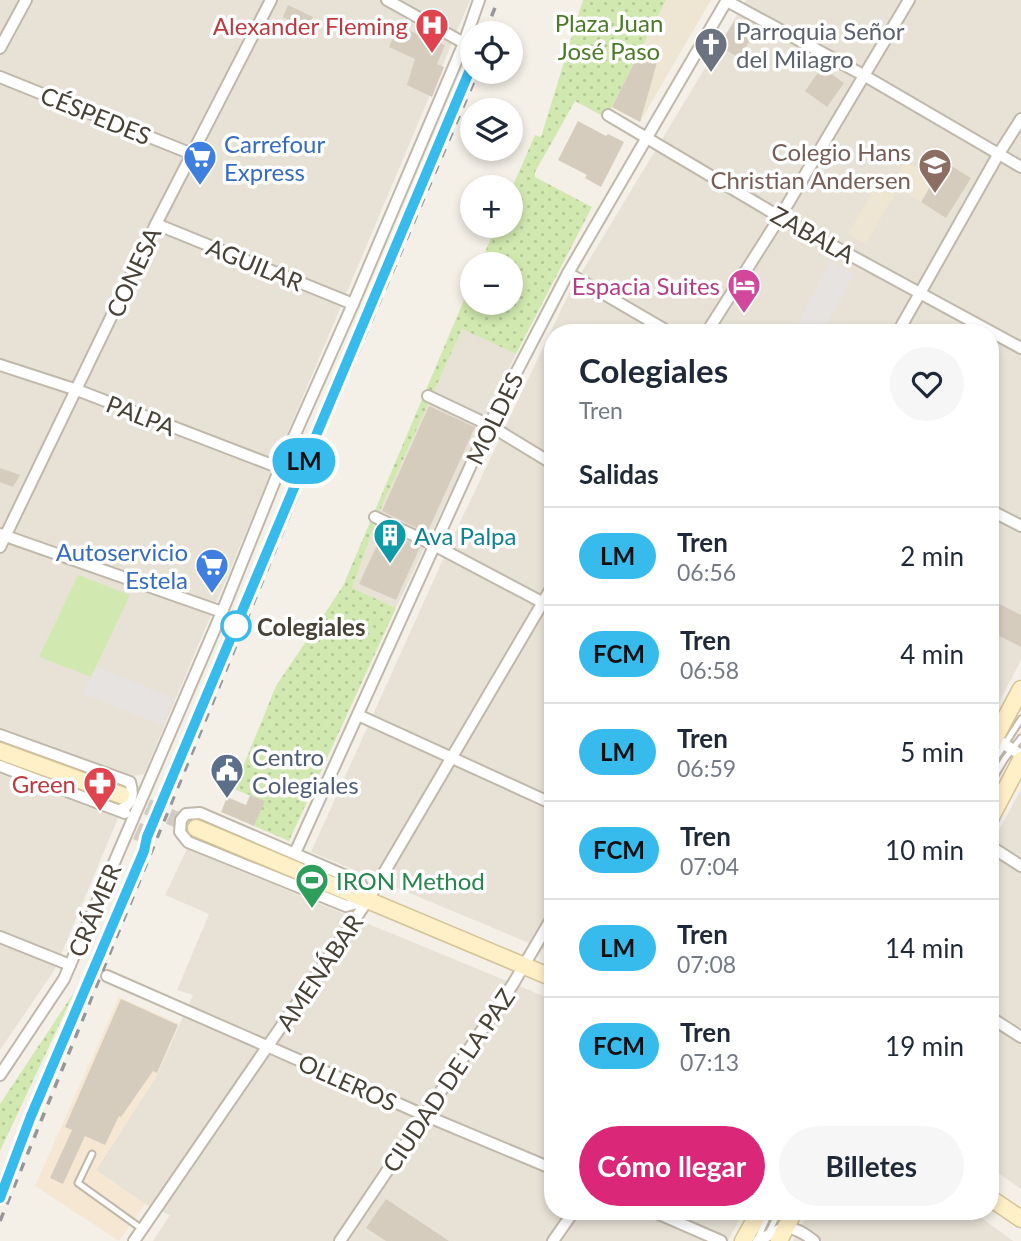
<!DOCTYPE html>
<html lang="es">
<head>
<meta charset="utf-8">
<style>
	body { margin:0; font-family:Lato,sans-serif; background:#f6f6f7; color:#1f2937; height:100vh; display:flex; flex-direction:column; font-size:26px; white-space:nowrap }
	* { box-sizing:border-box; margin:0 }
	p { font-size:23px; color:#747a83 }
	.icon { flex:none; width:38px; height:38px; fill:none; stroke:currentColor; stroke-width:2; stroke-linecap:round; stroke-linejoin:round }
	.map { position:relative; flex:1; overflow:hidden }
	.side { position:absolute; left:544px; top:324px; width:455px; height:896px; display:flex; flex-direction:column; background:#fff; border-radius:28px; box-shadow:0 4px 10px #0003 }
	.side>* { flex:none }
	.badge { padding:0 14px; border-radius:23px; font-size:24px; line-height:46px }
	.controls { position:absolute; left:460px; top:21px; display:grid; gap:14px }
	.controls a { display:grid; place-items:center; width:63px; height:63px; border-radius:50%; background:#fff; box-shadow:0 4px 10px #0003; font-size:35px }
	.map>.badge { position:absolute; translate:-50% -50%; box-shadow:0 0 0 4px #fff }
	h2 { padding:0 35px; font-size:26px; line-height:63px }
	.round { display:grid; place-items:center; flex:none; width:74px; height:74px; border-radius:37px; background:#f6f6f7 }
	.overview { display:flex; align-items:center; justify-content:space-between; height:119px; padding:0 35px }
	h1 { font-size:33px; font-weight:700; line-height:52px }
	.cta { display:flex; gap:14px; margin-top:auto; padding:14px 35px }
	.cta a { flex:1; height:80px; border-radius:42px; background:#db2777; color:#fff; font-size:28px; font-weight:700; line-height:80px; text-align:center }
	.cta a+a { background:#f6f6f7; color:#1f2937 }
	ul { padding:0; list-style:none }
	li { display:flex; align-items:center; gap:21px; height:98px; padding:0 35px; border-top:2px solid #e0e1e3 }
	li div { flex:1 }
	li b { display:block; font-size:26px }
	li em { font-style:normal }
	li .badge { min-width:77px; font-weight:700; text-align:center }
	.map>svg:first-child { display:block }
	.residential { fill:#e8e2d6 }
	.commercial { fill:#f6e7d3 }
	.education { fill:#eee5d2 }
	.park { fill:url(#park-dots) }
	.garden { fill:#d1e9b0 }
	.parking { fill:#e6e3e0 }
	.building { fill:#d6ccbd }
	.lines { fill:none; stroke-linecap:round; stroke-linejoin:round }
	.secondary-tunnel { stroke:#d2cdc4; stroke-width:16; stroke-dasharray:16 8; stroke-linecap:butt }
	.service-casing { stroke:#c0b8aa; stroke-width:9 }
	.minor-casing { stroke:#c0b8aa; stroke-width:14 }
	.secondary-casing { stroke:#d5c397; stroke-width:19 }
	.service { stroke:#fff; stroke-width:5 }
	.minor { stroke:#fff; stroke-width:10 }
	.secondary { stroke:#fff0c7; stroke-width:16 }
	.rail { stroke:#979797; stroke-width:3.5; stroke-dasharray:9 9; stroke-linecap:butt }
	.line-casing { stroke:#fff; stroke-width:16 }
	.line { stroke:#37bbed; stroke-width:10 }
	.stop-dot { fill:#fff; stroke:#37bbed; stroke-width:3.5 }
	.labels { text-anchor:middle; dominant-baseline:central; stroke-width:7; stroke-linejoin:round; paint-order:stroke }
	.park-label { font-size:24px; fill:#4a7c28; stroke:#fff }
	.health-label { font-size:24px; fill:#be3a42; stroke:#fff; text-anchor:end }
	.worship-label { font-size:24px; fill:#5b616d; stroke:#fff; text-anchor:start }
	.street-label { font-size:24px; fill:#484136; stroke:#fff }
	.shop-label { font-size:24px; fill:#366cbe; stroke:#fff; text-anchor:start }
	.education-label { font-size:24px; fill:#785e54; stroke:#fff; text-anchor:end }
	.hotel-label { font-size:24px; fill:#b23c85; stroke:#fff; text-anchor:end }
	.culture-label { font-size:24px; fill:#0d838f; stroke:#fff; text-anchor:start }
	.stop-label { font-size:24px; font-weight:bold; fill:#484136; stroke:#fff; text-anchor:start }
	.service-label { font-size:24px; fill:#4e5e75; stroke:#fff; text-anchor:start }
	.leisure-label { font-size:24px; fill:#27864d; stroke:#fff; text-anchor:start }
</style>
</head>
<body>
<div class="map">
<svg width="1021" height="1241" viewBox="0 0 1021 1241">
	<defs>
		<pattern id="park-dots" width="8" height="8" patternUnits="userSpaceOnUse" patternTransform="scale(1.75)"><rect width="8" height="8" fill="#d1e9b0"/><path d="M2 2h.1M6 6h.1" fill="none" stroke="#b5c998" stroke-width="1.8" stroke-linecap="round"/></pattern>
	</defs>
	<rect width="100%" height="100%" fill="#f4f0e8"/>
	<g class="residential">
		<polygon points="0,0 470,0 144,774 128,777 0,731"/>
		<polygon points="746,0 1021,0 1021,660 991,718 990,332 553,332 553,953 311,852 454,535 568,295"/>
		<polygon points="462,328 516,354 396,608 351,588 378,515"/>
		<polygon points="0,774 118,818 55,969 0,1050"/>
		<polygon points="1021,789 1021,1189 991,1168 991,845"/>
		<polygon points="187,849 553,1000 553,1211 744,1211 728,1241 153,1241 170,1215 145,1204 96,1170 156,1077 193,995 177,990 209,914 165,895"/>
		<polygon points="809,1211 972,1211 1013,1241 793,1241"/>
	</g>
	<polygon class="commercial" points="119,997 179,1024 156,1077 96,1170 145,1204 119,1241 35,1186"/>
	<g class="education">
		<polygon points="666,0 711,0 640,122 612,107"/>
		<polygon points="939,158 971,178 946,218 898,188 866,244 848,234 881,176 893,183 906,161 928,174"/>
	</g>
	<g class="park">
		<polygon points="583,0 666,0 606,118 575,101 535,172 535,177 592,207 516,354 462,329 378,515 352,588 396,608 289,841 254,826 264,801 234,789 276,686 343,586 472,281 472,303 511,303 511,264 480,264 496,226 511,226 511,190 535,135 541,137"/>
		<polygon points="75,991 0,1151 0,1104"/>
	</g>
	<polygon class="garden" points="78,575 130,595 91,677 39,657"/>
	<g class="parking">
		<polygon points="831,261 854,274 823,332 793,332"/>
		<polygon points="96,667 174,698 162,725 83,694"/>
	</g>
	<g class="building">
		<polygon points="288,5 313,17 308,29 283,17"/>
		<polygon points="735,20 755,32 739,58 719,46"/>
		<polygon points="398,26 445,45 437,64 444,67 432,97 407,85 415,59 389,47"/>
		<polygon points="639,53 658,59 640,122 612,107"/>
		<polygon points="822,67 844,83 827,107 805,91"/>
		<polygon points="578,121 606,136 608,134 624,142 601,187 585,178 587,175 558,160"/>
		<polygon points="945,162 971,178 946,218 921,202"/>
		<polygon points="429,406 475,427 427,533 382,511"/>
		<polygon points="0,468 20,475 13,487 0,482"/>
		<polygon points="384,530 420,547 396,600 359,584"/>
		<polygon points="990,599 1021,615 1021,647 990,631"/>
		<polygon points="250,795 265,801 254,826 221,812 227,797 246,805"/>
		<polygon points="140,823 146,825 140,842 133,839"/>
		<polygon points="121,999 178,1025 157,1073 153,1071 121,1117 119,1116 105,1145 85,1136 63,1184 50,1178 72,1130 65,1127"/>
		<polygon points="386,1199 449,1241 386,1241 366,1228"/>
	</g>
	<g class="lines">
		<polyline class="secondary-tunnel" points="125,797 196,828"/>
		<defs>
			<g id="service">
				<polyline points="990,767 1021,719"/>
				<polyline points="990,784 1004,760 1021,738"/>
				<polyline points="92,1154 78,1183 142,1229"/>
				<polyline points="769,1232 779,1211"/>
				<polyline points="757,1240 770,1211"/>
			</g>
			<g id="minor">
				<polyline points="387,0 464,43"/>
				<polyline points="727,1 865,76 1021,167"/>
				<polyline points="0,48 26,0"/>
				<polyline points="0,77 192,154"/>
				<polyline points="608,115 780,217 1021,348"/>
				<polyline points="156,224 353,304"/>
				<polyline points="568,273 669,332"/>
				<polyline points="707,332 780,217 909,0"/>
				<polyline points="898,332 998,155 1021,119"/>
				<polyline points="0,365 77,390 280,468"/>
				<polyline points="428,396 489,425 553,464"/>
				<polyline points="990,510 1021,526"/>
				<polyline points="375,517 434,545 553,608"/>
				<polyline points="0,534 222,612"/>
				<polyline points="0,547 156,224 271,0"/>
				<polyline points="358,715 553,804"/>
				<path d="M0,735L130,782C134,795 132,804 120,810"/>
				<polyline points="990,735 1021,755"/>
				<polyline points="0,766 125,813"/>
				<polygon points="200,813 360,882 368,900 346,906 188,842 180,832 181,820 186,814"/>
				<polyline points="990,846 1021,866"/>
				<polyline points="295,853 489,425 568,273 727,0"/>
				<polyline points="0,937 70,965"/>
				<polyline points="107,976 424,1115 553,1169"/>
				<polyline points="990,1017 1021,1037"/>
				<polyline points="0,1075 64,979 222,612 280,468 353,304 464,43 479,0"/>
				<polyline points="652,1211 721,1241"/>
				<polyline points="134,1241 368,900 553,585"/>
				<polyline points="340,1241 513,984 553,916"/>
				<polyline points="553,1241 574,1211"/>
				<path d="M758,1241C784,1226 790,1222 814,1241"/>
			</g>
			<g id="secondary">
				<polyline points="990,747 1021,689"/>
				<polyline points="0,751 121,795"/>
				<polyline points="990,819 1021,760"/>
				<polyline points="196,828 553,978"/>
				<polyline points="990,1198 1021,1219"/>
				<polyline points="743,1241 760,1211"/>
				<polyline points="779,1241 794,1211"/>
			</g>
		</defs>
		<use href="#service" class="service-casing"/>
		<use href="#minor" class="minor-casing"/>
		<use href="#secondary" class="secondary-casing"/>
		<use href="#service" class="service"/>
		<use href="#minor" class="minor"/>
		<use href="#secondary" class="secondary"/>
		<g class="rail">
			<polyline points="485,33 498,0"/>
			<polyline points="16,1155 53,1065"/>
			<polyline points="0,1221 319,443 478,72"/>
		</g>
	</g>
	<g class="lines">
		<defs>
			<polyline id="line" points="0,1198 31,1116 144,851 147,837 472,65"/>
		</defs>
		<use href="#line" class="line-casing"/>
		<use href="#line" class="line"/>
	</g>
	<defs>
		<symbol id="hospital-pin" viewBox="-11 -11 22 30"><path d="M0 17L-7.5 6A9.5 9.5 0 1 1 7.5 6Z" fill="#e0444e" stroke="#fff"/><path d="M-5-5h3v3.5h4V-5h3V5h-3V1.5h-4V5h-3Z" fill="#fff"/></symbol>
		<symbol id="church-pin" viewBox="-11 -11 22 30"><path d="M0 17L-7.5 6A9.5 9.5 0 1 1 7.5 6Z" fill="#6b7280" stroke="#fff"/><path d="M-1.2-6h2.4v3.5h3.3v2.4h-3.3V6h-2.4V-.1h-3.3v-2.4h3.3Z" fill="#fff"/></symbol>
		<symbol id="supermarket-pin" viewBox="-11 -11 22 30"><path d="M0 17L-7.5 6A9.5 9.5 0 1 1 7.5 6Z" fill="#3f7fe0" stroke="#fff"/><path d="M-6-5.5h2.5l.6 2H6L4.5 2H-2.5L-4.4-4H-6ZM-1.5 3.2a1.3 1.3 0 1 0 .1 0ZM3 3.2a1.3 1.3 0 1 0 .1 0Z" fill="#fff"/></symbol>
		<symbol id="school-pin" viewBox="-11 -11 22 30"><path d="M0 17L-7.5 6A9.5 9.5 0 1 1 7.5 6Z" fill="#8d6e63" stroke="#fff"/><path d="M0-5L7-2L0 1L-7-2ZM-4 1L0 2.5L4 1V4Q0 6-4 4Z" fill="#fff"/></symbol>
		<symbol id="hotel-pin" viewBox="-11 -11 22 30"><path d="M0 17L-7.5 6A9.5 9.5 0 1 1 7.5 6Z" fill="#d1479c" stroke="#fff"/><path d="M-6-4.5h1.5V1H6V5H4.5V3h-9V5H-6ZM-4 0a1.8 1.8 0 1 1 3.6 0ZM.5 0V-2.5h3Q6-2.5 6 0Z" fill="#fff"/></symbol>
		<symbol id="building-pin" viewBox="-11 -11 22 30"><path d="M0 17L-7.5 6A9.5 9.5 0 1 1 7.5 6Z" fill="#0f9aa8" stroke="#fff"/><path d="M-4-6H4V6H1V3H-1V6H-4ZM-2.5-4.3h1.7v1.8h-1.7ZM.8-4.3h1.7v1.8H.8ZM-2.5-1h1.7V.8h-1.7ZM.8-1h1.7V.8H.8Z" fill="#fff"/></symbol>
		<symbol id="civic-pin" viewBox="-11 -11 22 30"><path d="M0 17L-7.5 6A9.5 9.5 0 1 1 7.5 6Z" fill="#5c6f8a" stroke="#fff"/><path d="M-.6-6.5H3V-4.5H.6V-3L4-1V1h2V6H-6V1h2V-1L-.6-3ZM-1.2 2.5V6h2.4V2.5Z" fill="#fff"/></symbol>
		<symbol id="pharmacy-pin" viewBox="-11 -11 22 30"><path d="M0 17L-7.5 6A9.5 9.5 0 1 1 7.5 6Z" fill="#e0444e" stroke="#fff"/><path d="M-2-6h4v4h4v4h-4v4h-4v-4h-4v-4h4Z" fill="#fff"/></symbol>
		<symbol id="stadium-pin" viewBox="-11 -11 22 30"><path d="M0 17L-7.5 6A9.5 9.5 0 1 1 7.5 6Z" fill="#2e9e5b" stroke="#fff"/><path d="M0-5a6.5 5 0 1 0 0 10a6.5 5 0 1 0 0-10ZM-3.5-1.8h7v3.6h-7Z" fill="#fff"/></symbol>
	</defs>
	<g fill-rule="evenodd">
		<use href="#hospital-pin" x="413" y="6" width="38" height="52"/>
		<use href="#church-pin" x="692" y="25" width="38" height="52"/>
		<use href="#supermarket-pin" x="181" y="138" width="38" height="52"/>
		<use href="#school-pin" x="916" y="146" width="38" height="52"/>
		<use href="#hotel-pin" x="725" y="266" width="38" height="52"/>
		<use href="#building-pin" x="371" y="516" width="38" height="52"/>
		<use href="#supermarket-pin" x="193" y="546" width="38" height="52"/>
		<use href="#civic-pin" x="208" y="751" width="38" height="52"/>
		<use href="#pharmacy-pin" x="81" y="764" width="38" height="52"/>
		<use href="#stadium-pin" x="293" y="861" width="38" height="52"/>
	</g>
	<circle class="stop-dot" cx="236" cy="626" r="14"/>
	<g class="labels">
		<g class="park-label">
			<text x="609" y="22">Plaza Juan<tspan x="609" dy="28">José Paso</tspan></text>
		</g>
		<g class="health-label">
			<text x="408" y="25">Alexander Fleming</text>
			<text x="76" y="783">Green</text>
		</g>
		<g class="worship-label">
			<text x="736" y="30">Parroquia Señor<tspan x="736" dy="28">del Milagro</tspan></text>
		</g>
		<g class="street-label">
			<text transform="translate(96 115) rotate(22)">CÉSPEDES</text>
			<text transform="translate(813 234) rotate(29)">ZABALA</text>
			<text transform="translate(255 264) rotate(22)">AGUILAR</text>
			<text transform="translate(133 272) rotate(-65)">CONESA</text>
			<text transform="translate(141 415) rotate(21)">PALPA</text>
			<text transform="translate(494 418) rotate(-64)">MOLDES</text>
			<text transform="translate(94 910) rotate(-67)">CRÁMER</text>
			<text transform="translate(319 972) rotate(-56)">AMENÁBAR</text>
			<text transform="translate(448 1080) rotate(-56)">CIUDAD DE LA PAZ</text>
			<text transform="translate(348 1082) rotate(24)">OLLEROS</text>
		</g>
		<g class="shop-label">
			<text x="224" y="143">Carrefour<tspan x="224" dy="28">Express</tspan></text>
			<text x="188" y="551" text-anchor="end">Autoservicio<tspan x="188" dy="28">Estela</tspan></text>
		</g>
		<g class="education-label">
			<text x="911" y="151">Colegio Hans<tspan x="911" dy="28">Christian Andersen</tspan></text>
		</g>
		<g class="hotel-label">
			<text x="720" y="285">Espacia Suites</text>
		</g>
		<g class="culture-label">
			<text x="414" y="535">Ava Palpa</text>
		</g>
		<g class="stop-label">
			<text x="257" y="626">Colegiales</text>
		</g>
		<g class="service-label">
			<text x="252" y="756">Centro<tspan x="252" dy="28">Colegiales</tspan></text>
		</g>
		<g class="leisure-label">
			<text x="336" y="880">IRON Method</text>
		</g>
	</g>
</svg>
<div class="controls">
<a><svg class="icon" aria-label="locate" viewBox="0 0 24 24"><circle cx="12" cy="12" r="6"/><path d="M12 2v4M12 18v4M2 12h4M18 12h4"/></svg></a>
<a><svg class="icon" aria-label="layers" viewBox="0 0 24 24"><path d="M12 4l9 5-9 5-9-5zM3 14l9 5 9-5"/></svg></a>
<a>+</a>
<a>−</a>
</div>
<b class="badge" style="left:304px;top:461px;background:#37bbed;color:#111">LM</b>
<section class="side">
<div class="overview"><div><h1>Colegiales</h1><p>Tren</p></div><a class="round"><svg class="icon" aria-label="heart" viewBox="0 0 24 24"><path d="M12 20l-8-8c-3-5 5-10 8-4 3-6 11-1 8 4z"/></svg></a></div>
<h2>Salidas</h2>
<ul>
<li><span class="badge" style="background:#37bbed;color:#111">LM</span><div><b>Tren</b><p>06:56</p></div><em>2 min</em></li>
<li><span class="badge" style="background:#37bbed;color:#111">FCM</span><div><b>Tren</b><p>06:58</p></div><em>4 min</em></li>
<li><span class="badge" style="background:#37bbed;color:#111">LM</span><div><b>Tren</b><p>06:59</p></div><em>5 min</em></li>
<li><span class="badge" style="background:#37bbed;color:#111">FCM</span><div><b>Tren</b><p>07:04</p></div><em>10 min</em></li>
<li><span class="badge" style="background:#37bbed;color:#111">LM</span><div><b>Tren</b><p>07:08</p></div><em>14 min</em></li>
<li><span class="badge" style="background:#37bbed;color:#111">FCM</span><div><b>Tren</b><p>07:13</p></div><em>19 min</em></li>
</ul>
<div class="cta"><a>Cómo llegar</a><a>Billetes</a></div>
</section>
</div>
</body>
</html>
